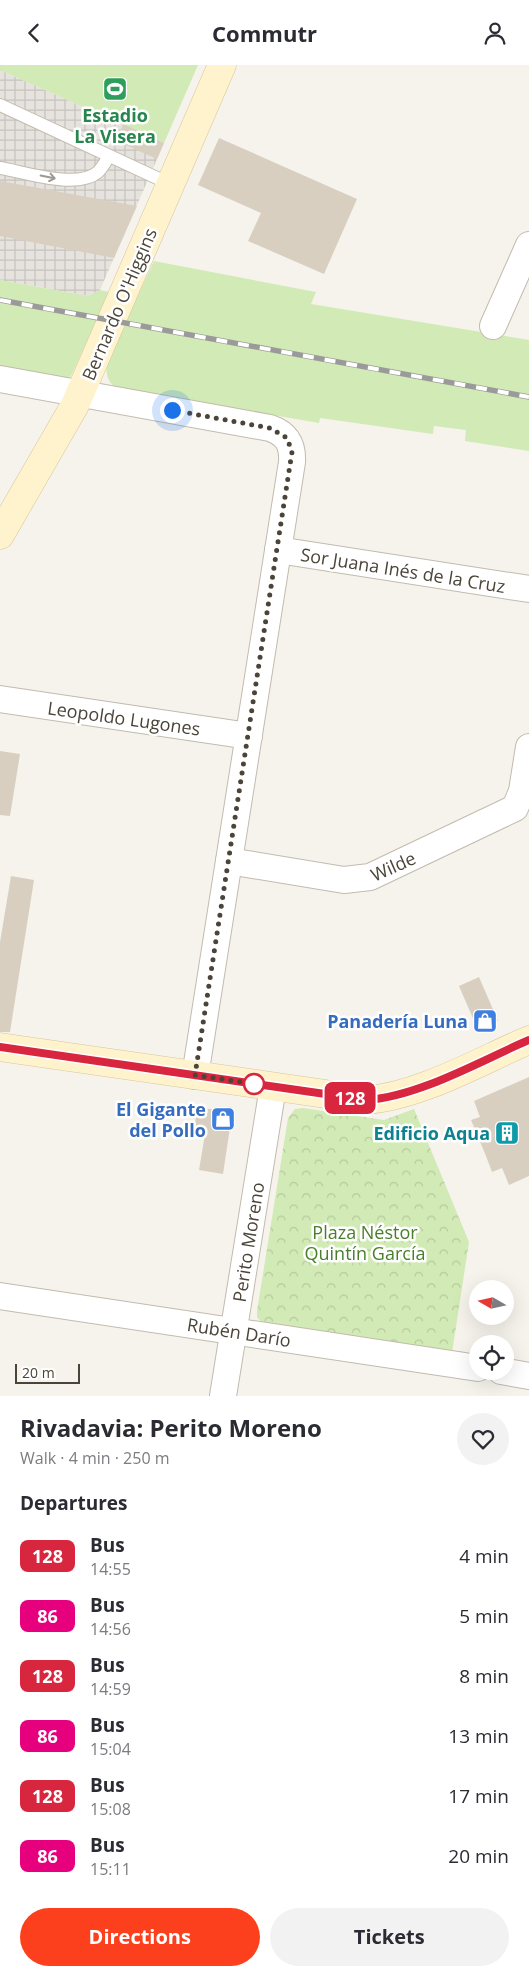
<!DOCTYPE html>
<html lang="en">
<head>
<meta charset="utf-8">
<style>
	body { margin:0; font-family:"Open Sans",sans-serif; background:#f2f2f3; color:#2b2b33; height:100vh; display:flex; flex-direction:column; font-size:19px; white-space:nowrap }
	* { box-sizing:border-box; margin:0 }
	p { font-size:16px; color:#7c7c81 }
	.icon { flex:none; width:28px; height:28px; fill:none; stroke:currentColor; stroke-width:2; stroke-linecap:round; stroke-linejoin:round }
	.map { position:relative; height:1331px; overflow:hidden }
	.sheet { display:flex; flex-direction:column; background:#fff; flex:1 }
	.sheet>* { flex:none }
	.badge { padding:0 10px; border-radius:8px; font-size:18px; line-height:32px }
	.needle { width:32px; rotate:279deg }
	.tools { position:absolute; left:469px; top:1215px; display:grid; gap:10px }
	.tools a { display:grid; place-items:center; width:45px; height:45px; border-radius:50%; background:#fff; box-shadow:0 5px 20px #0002; font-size:25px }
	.scale { position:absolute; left:15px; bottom:12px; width:65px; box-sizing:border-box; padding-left:5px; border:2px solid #4b4439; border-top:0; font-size:14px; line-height:18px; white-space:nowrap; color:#4b4439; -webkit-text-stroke:4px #fff; paint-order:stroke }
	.you { position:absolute; width:25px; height:25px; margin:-12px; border:4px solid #fff; border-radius:50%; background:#1a73e8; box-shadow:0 0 0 8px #1a73e833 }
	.map>.badge { position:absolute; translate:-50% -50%; box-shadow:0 0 0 2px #fff }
	h2 { padding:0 20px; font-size:19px; line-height:45px }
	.round { display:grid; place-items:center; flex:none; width:52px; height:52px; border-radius:26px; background:#f2f2f3 }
	.summary { display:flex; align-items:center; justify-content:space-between; height:85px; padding:0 20px }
	h1 { font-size:24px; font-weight:700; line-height:38px }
	.button { display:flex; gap:10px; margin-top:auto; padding:10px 20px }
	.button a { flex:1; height:58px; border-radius:30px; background:#fc3f1d; color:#fff; font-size:20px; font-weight:700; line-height:58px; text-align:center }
	.button a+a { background:#f2f2f3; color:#2b2b33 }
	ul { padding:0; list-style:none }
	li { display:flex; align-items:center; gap:15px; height:60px; padding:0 20px }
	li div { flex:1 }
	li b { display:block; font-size:19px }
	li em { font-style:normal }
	li .badge { min-width:55px; font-weight:700; text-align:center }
	header { display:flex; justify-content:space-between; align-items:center; height:65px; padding:0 20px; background:#fff; font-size:22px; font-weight:700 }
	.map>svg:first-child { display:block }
	.industrial { fill:url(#industrial-grid) }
	.grass { fill:#d2eab5 }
	.park { fill:url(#park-crowns) }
	.building { fill:#d8cfc1 }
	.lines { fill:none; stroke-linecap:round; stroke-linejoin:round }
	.lane-casing { stroke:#c2bbae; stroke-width:14 }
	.street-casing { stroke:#c2bbae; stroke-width:28 }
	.secondary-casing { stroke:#d6c79b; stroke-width:29 }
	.lane { stroke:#fff; stroke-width:12 }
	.street { stroke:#fff; stroke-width:26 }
	.secondary { stroke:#fff3cd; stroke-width:28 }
	.rail-casing { stroke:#9a9a9a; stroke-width:5.5 }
	.rail { stroke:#fff; stroke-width:4; stroke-dasharray:11; stroke-linecap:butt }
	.oneway { stroke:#9c9892 }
	.line-casing { stroke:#fff; stroke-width:11 }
	.line { stroke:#d7263d; stroke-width:8 }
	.walk { stroke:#4b4439; stroke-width:5; stroke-dasharray:0 9 }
	.stop-dot { fill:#fff; stroke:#d7263d; stroke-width:2.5 }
	.labels { text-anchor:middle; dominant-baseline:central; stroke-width:5; stroke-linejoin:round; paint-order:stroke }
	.leisure-label { font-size:18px; font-weight:bold; fill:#27864d; stroke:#fff }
	.street-label { font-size:18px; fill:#4b4439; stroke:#fff }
	.shop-label { font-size:18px; font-weight:bold; fill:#366cbe; stroke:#fff; text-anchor:end }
	.culture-label { font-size:18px; font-weight:bold; fill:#0d838f; stroke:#fff; text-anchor:end }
	.park-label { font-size:18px; fill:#4a7f2a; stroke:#fff }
</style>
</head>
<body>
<header><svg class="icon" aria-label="back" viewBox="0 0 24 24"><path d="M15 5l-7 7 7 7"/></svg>Commutr<svg class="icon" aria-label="person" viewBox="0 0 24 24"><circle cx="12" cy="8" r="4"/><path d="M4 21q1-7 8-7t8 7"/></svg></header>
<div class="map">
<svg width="529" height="1331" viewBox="0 0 529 1331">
	<defs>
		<pattern id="industrial-grid" width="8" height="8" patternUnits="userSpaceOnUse" patternTransform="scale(1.25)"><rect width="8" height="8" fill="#e6e2dd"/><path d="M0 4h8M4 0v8" fill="none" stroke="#c7c3be"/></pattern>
		<pattern id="park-crowns" width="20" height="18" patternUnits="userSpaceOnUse" patternTransform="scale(1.25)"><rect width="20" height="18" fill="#d2eab5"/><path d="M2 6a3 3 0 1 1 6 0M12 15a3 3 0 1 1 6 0" fill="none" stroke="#b6ca9c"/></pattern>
	</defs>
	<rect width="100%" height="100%" fill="#f6f3ec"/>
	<polygon class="industrial" points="0,5 164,78 100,225 88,231 0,215"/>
	<g class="grass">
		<polygon points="0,0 198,0 164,78 0,5"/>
		<path d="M154,196L316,227L311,239L529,275V386L465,376L466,365L434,361L433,369L320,353L319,358L116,323C105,315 105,304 109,292Z"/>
		<polygon points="0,215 88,231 100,225 110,227 71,311 68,314 0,304"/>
	</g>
	<polygon class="park" points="303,1043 384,1055 414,1044 469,1177 452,1288 262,1258 257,1252 257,1246 288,1053 295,1044"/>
	<g class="building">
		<polygon points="123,59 164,78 157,94 117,76"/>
		<polygon points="219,73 357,134 324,209 248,176 261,148 198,120"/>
		<polygon points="0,116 137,141 114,193 0,171"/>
		<polygon points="0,686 20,689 10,751 0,750"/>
		<polygon points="11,811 34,815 10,967 0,967 0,877"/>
		<polygon points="479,912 498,956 478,965 459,921"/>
		<polygon points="529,1012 529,1111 509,1120 502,1103 492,1107 486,1091 471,1055 480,1052 474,1036"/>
		<polygon points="198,1042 223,1046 231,1056 223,1109 199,1105 205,1069 193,1067"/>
	</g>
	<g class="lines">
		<defs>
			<g id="lane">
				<polyline points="0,40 170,119"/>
				<path d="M0,103C25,107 77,125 98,107C103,102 106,96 109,91"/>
			</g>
			<g id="street">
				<polyline points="493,261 529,180"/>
				<path d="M0,314L270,363C287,369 293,379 292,397L195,1011"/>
				<polyline points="278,485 529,524"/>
				<polyline points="0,634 249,671"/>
				<polyline points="229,796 344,815 370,812 515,743 522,726 529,682"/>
				<polyline points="0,1231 478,1303"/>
				<polyline points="501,1306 529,1311"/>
				<polyline points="223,1331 273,1022"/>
			</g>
			<g id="secondary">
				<polyline points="0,470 75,340 222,0"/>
				<path d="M0,982L367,1035C420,1031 480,996 529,975"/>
			</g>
		</defs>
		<use href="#lane" class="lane-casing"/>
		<use href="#street" class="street-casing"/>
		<use href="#secondary" class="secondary-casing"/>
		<use href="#lane" class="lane"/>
		<use href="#street" class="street"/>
		<use href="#secondary" class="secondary"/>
		<defs>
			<polyline id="rail" points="0,235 529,332"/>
		</defs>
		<use href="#rail" class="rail-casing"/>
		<use href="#rail" class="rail"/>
	</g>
	<defs><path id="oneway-shaft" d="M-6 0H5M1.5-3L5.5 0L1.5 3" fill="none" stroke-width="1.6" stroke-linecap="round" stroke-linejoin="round" transform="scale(1.25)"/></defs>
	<use class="oneway" href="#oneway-shaft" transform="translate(48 112) rotate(11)"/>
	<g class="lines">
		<defs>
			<path id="line" d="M0,982L367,1035C420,1031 480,996 529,975"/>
		</defs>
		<use href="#line" class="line-casing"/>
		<use href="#line" class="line"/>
		<polyline class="walk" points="172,345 270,363 287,373 292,387 195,1010 254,1019"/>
	</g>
	<defs>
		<symbol id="stadium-square" viewBox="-11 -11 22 22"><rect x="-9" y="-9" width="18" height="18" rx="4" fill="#2e9e5b" stroke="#fff"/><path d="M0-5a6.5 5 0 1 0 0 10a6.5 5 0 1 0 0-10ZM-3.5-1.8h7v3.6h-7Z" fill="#fff"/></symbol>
		<symbol id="shop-square" viewBox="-11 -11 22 22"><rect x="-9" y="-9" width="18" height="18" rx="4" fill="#3f7fe0" stroke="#fff"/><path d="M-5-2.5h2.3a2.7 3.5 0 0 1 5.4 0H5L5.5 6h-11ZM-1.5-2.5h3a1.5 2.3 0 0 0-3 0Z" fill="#fff"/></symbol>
		<symbol id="building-square" viewBox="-11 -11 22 22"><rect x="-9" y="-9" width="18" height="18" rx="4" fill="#0f9aa8" stroke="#fff"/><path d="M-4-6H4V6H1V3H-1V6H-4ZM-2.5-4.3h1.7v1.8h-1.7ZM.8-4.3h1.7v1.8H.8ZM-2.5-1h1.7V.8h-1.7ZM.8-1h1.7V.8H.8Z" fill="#fff"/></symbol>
	</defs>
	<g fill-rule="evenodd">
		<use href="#stadium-square" x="101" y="10" width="28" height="28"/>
		<use href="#shop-square" x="471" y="942" width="28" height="28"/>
		<use href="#shop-square" x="209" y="1040" width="28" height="28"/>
		<use href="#building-square" x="493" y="1054" width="28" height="28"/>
	</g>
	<circle class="stop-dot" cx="254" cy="1019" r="10"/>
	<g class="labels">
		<g class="leisure-label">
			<text x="115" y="50">Estadio<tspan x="115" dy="21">La Visera</tspan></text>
		</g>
		<g class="street-label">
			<text transform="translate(119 239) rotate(-67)">Bernardo O'Higgins</text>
			<text transform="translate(403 505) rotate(9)">Sor Juana Inés de la Cruz</text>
			<text transform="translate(124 653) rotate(8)">Leopoldo Lugones</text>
			<text transform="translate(393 801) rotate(-24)">Wilde</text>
			<text transform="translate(248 1177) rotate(-81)">Perito Moreno</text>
			<text transform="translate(239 1267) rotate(9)">Rubén Darío</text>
		</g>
		<g class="shop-label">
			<text x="468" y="956">Panadería Luna</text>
			<text x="206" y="1044">El Gigante<tspan x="206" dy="21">del Pollo</tspan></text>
		</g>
		<g class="culture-label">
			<text x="490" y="1068">Edificio Aqua</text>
		</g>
		<g class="park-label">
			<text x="365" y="1167">Plaza Néstor<tspan x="365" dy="21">Quintín García</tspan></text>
		</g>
	</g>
</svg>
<div class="tools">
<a><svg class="needle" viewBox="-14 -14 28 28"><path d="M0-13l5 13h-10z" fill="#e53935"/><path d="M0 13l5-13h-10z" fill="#7c7c81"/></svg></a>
<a><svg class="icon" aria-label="locate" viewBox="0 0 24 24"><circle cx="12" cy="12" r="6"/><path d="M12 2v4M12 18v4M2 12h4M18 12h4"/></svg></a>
</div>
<div class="scale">20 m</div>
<div class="you" style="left:172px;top:345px"></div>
<b class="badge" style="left:350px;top:1033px;background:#d7263d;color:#fff">128</b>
</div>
<section class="sheet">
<div class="summary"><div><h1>Rivadavia: Perito Moreno</h1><p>Walk · 4 min · 250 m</p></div><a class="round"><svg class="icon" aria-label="heart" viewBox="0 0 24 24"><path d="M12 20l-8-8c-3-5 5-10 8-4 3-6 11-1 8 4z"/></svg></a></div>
<h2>Departures</h2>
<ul>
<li><span class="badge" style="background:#d7263d;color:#fff">128</span><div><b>Bus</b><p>14:55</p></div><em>4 min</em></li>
<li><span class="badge" style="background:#e6007e;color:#fff">86</span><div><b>Bus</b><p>14:56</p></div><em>5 min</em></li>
<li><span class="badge" style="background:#d7263d;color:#fff">128</span><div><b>Bus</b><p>14:59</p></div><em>8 min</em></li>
<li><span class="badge" style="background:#e6007e;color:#fff">86</span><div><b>Bus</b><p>15:04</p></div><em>13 min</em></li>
<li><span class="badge" style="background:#d7263d;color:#fff">128</span><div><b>Bus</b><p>15:08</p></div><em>17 min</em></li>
<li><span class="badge" style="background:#e6007e;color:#fff">86</span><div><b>Bus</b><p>15:11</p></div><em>20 min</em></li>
</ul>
<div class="button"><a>Directions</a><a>Tickets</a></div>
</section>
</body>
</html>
